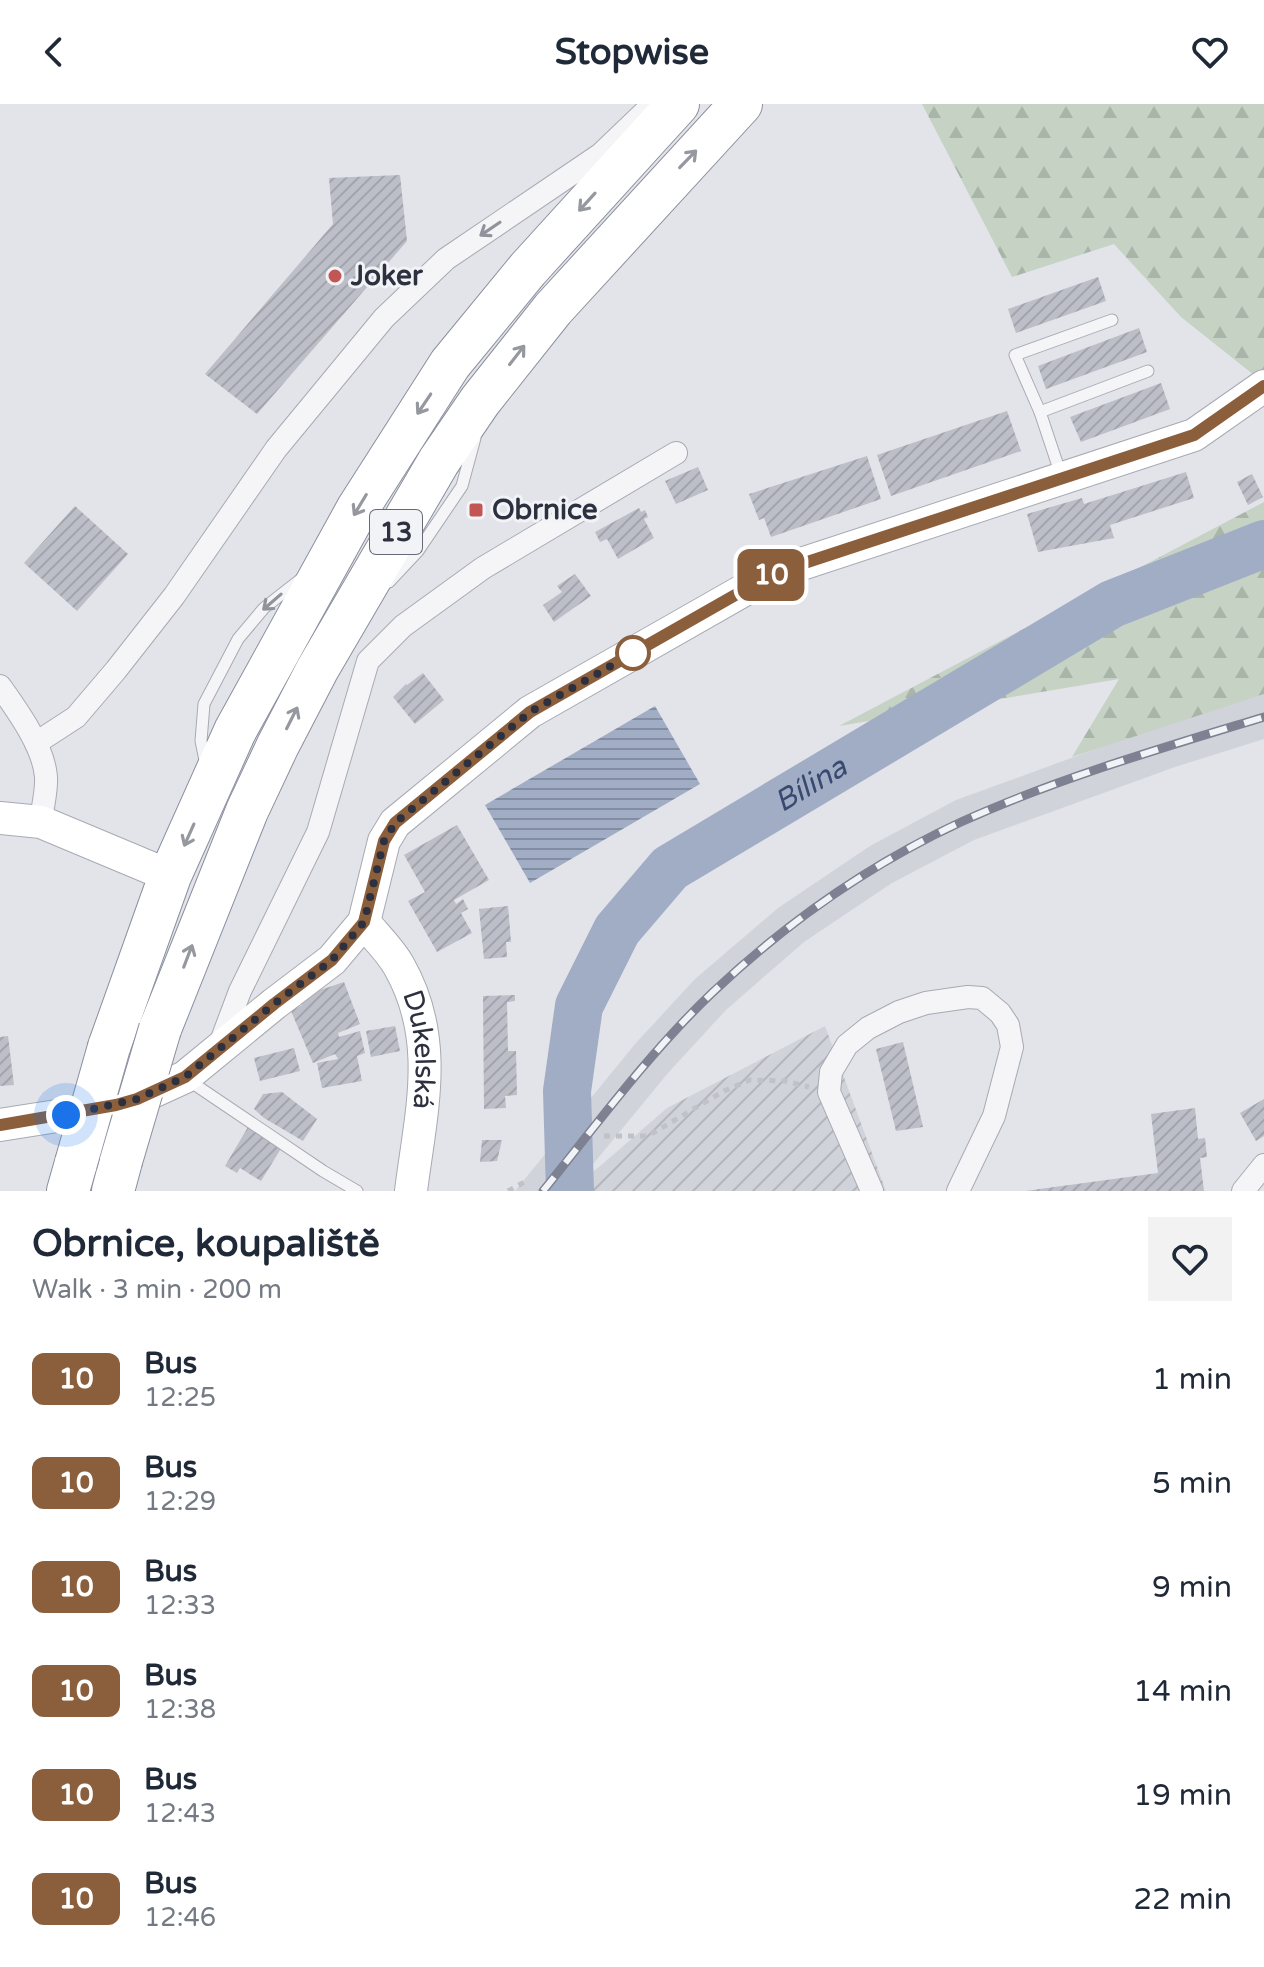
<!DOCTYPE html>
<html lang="en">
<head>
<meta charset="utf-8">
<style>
	body { margin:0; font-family:"Varela Round",sans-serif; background:#f2f2f3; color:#1f2937; height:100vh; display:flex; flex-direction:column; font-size:30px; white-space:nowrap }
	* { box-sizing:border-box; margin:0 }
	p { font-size:26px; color:#747a83 }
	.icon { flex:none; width:44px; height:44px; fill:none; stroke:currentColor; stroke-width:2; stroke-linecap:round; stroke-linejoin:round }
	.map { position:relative; height:1087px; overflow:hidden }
	.drawer { display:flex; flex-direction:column; background:#fff; flex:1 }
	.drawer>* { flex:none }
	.badge { padding:0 16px; border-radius:12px; font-size:28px; line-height:52px }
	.you { position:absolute; width:40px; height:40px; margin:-20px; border:6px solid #fff; border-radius:50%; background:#1a73e8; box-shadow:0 0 0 12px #1a73e833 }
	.map>.badge { position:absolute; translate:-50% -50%; box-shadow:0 0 0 4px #fff }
	.round { display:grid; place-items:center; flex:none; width:84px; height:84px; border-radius:0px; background:#f2f2f3 }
	.head { display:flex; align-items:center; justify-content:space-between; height:136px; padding:0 32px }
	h1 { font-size:38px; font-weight:700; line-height:60px }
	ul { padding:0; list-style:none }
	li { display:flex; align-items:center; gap:24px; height:104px; padding:0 32px }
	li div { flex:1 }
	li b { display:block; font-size:30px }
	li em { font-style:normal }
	li .badge { min-width:88px; font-weight:700; text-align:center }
	header { display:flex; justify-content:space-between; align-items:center; height:104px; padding:0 32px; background:#fff; font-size:36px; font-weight:700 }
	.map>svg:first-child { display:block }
	.built { fill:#d1d3db }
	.industrial { fill:url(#industrial-furrows) }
	.forest { fill:url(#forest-firs) }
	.water { fill:url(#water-rules) }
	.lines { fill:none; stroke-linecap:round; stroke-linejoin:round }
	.river { stroke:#a1adc5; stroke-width:48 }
	.building { fill:url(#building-hatch) }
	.lane-casing { stroke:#a8aab3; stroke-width:13 }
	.street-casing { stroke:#a8aab3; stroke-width:24 }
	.secondary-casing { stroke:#a8aab3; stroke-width:34 }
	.highway-casing { stroke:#8b8f9e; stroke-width:44 }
	.path { stroke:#c1c2c8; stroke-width:5; stroke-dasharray:6 6; stroke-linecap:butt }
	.lane { stroke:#f5f5f8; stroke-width:11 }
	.street { stroke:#f5f5f8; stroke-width:22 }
	.secondary { stroke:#fff; stroke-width:32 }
	.highway { stroke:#fff; stroke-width:42 }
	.rail-casing { stroke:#7d8191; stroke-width:9 }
	.rail { stroke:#f2f3f7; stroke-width:6; stroke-dasharray:18; stroke-linecap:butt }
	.highway-bridge-casing { stroke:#8b8f9e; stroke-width:44; stroke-linecap:butt }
	.highway-bridge { stroke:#fff; stroke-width:42 }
	.oneway { stroke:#96989f }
	.oneway2 { stroke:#90929c }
	.line-casing { stroke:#fff; stroke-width:18 }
	.line { stroke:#8b5e3c; stroke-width:12 }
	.walk { stroke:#2c303f; stroke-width:8; stroke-dasharray:0 14.4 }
	.poi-dot { fill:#c15654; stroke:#f2f3f7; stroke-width:3 }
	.stop-dot { fill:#fff; stroke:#8b5e3c; stroke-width:4 }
	.labels { text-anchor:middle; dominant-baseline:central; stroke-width:6; stroke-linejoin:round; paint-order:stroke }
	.shield { fill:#f2f3f7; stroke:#676a76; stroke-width:2 }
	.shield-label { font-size:26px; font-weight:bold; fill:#2c303f }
	.poi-label { font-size:28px; font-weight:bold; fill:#2c303f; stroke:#f2f3f7; text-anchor:start }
	.street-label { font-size:28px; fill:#2c303f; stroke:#f2f3f7 }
	.water-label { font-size:30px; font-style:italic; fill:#3a496f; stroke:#f2f3f7 }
</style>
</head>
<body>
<header><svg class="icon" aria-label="back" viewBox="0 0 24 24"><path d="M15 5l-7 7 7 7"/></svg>Stopwise<svg class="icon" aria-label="heart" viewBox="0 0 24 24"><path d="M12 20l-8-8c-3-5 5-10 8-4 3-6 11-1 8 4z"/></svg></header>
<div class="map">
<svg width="1264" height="1087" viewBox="0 0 1264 1087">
	<defs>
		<pattern id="industrial-furrows" width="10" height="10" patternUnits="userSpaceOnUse" patternTransform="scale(2)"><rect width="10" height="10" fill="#d1d3db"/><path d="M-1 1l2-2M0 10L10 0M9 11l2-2" fill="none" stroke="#b4b5bd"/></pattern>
		<pattern id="forest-firs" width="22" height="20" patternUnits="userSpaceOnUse" patternTransform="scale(2)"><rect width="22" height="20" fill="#c5d2c4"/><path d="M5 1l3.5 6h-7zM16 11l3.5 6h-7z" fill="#a9b5a9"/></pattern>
		<pattern id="water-rules" width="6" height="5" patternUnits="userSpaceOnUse" patternTransform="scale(2)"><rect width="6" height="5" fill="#a1adc5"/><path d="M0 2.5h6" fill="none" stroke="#838da1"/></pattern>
		<pattern id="building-hatch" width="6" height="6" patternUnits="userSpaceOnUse" patternTransform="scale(2)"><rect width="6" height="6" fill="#bdbfc8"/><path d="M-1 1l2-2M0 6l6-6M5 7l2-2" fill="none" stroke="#a3a4ad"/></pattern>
	</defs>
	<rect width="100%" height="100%" fill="#e2e4e9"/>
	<polygon class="built" points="1264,590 1264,635 1175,663 974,736 892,779 804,838 726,906 668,969 571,1087 515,1087 635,940 695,875 778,804 870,742 956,696 1162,621"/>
	<polygon class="industrial" points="825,922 886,1087 584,1087 584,1076 667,1004"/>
	<g class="forest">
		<polygon points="922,0 1264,0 1264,279 1181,213 1114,140 1012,173"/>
		<polygon points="1264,398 1264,590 1072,653 1119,575 839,622"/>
	</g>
	<polygon class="water" points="655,602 700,680 530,779 485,701"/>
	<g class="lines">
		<path class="river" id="s1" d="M570,1087L567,987L579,902L617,826L670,764L1112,500L1264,440"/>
	</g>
	<g class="building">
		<polygon points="400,71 407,137 257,310 205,270 333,120 329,74"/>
		<polygon points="1098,173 1106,197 1016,229 1008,205"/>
		<polygon points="1139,224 1147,248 1046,285 1038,262"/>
		<polygon points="1161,279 1170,305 1081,338 1070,313"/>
		<polygon points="1007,307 1021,347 891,392 877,351"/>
		<polygon points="867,352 881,395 771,433 764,414 759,416 749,390"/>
		<polygon points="698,363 708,386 676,400 665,377"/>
		<polygon points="1186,368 1194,394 1110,421 1114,434 1038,448 1027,410 1082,394 1084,400"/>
		<polygon points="1252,370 1263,393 1248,401 1237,378"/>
		<polygon points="75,402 128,450 77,507 24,459"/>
		<polygon points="639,404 641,408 645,406 648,413 644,415 654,434 618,455 607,435 600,438 595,428"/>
		<polygon points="575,470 591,492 554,518 543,501 562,488 557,482"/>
		<polygon points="423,569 444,596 415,620 393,593 406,580 407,581"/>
		<polygon points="457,721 489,776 454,796 456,800 463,795 468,805 461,809 472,829 437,848 408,797 425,788 404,751"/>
		<polygon points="508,802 511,838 506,838 507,853 484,855 479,805"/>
		<polygon points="344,878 360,920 338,929 339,933 360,927 365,949 357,952 362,977 322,984 317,959 338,955 335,950 313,959 291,907 302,901 299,893"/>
		<polygon points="515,891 515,897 507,898 508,947 516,947 517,991 505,992 506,1004 484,1005 483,892"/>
		<polygon points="395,922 400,947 371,953 366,927"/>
		<polygon points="8,932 14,981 0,982 0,933"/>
		<polygon points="903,938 923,1023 896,1027 876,945"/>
		<polygon points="294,944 300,967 260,977 254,954"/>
		<polygon points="282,988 317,1015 303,1037 264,1014 254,1005 263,990"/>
		<polygon points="1264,995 1264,1032 1256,1037 1240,1009"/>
		<polygon points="1195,1004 1198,1035 1205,1034 1207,1053 1200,1054 1204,1087 1025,1087 1158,1069 1151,1010"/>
		<polygon points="248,1023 282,1043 261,1077 240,1064 237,1069 225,1062"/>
		<polygon points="482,1036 502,1036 497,1057 480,1058"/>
	</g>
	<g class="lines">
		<defs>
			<g id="lane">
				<polyline points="1040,308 1015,251 1112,216"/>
				<polyline points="1061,371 1040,308 1148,267"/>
				<polyline points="389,478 418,447 462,382 475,334"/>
				<polyline points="206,661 201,637 204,600 238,535 264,504 301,475"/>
				<polyline points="188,976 323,1067 357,1087"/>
			</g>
			<g id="street">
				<path d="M0,582C17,606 44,643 46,673C47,687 42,704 41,718"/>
				<polyline points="36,639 76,613 116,566 174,492 276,345 384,214 446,155 601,50 649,4"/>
				<polyline points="219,943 240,887 318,728 368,557 403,522 483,464 676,349"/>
				<polyline points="872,1087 829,988 831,968 847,941 868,924 899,908 926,899 968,893 982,894 1000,909 1008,921 1012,943 994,1012 958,1087"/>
				<polyline points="1243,1087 1264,1061"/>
			</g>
			<g id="secondary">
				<polyline points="0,714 41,718 170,772"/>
				<path id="s2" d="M364,818C375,832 390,846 399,862C441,936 421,1007 411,1087"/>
				<polyline points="0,1021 95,1006 137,995 185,973 274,900 332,856 364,818 384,737 395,719 530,608 774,469 1194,331 1264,282"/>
			</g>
			<g id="highway">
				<polyline points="160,925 247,707 278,641 317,566 439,357 480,297 553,205 741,0"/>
				<polyline points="109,943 170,772 235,627 358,404 450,260 528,165 678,0"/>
				<polyline points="68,1087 76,1059"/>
				<polyline points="113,1087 121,1057"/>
			</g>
		</defs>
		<use href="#lane" class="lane-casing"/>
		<use href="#street" class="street-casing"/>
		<use href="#secondary" class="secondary-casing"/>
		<use href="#highway" class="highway-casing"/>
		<g class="path">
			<polyline points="604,1032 648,1032 724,987 750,976 785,977 809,983"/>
			<polyline points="508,1087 528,1076"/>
		</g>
		<use href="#lane" class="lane"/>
		<use href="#street" class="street"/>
		<use href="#secondary" class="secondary"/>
		<use href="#highway" class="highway"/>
		<defs>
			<path id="rail" d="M543,1087C597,1020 650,948 712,889C785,820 870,760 961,718C1058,674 1162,644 1264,613"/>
		</defs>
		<use href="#rail" class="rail-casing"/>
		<use href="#rail" class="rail"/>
		<defs>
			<g id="highway-bridge">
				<polyline points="121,1057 160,925"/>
				<polyline points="76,1059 109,943"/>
			</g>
		</defs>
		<use href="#highway-bridge" class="highway-bridge-casing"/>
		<use href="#highway-bridge" class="highway-bridge"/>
	</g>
	<defs><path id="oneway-shaft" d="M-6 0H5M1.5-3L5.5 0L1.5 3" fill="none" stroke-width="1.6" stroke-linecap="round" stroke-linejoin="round" transform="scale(2)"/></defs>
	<g class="oneway">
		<use href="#oneway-shaft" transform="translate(688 55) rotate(-46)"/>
		<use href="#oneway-shaft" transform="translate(587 98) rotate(132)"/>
		<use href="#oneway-shaft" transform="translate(517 251) rotate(-52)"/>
		<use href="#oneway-shaft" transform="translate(424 300) rotate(124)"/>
		<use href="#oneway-shaft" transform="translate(360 401) rotate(121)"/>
		<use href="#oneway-shaft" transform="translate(292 614) rotate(-63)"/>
		<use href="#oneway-shaft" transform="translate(189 731) rotate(114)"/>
		<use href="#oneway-shaft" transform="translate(188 852) rotate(-69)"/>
	</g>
	<g class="oneway2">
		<use href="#oneway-shaft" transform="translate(490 125) rotate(146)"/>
		<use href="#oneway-shaft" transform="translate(272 498) rotate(139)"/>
	</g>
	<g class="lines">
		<defs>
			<polyline id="line" points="0,1021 116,1001 137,995 185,973 274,900 332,856 364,818 384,737 395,719 530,608 774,469 1194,331 1264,282"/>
		</defs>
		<use href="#line" class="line-casing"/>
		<use href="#line" class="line"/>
		<polyline class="walk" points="66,1011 137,995 185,973 274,900 332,856 364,818 384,737 395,719 530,608 641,545 633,549"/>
	</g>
	<g class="poi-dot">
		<circle cx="335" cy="172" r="8"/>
		<rect x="468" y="398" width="16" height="16" rx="4"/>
	</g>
	<circle class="stop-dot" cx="633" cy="549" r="16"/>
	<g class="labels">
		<rect class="shield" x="370" y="406" width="52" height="44" rx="6"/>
		<g class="shield-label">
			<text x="396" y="428">13</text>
		</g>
		<g class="poi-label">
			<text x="351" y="172">Joker</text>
			<text x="492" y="406">Obrnice</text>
		</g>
		<g class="street-label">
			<text stroke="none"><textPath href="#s2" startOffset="144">Dukelská</textPath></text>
		</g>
		<g class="water-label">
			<text stroke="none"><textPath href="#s1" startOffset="516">Bílina</textPath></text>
		</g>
	</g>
</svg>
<div class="you" style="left:66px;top:1011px"></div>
<b class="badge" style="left:771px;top:471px;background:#8b5e3c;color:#fff">10</b>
</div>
<section class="drawer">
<div class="head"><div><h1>Obrnice, koupaliště</h1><p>Walk · 3 min · 200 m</p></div><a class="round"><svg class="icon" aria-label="heart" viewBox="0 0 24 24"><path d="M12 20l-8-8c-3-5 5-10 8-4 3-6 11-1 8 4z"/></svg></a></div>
<ul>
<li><span class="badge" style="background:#8b5e3c;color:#fff">10</span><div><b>Bus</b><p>12:25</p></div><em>1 min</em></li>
<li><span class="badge" style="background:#8b5e3c;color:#fff">10</span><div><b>Bus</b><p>12:29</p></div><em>5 min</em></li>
<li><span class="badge" style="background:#8b5e3c;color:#fff">10</span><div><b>Bus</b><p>12:33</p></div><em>9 min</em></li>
<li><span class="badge" style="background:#8b5e3c;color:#fff">10</span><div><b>Bus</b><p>12:38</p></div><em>14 min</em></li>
<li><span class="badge" style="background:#8b5e3c;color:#fff">10</span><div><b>Bus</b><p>12:43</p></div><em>19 min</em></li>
<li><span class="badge" style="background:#8b5e3c;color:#fff">10</span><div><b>Bus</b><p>12:46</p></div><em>22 min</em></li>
</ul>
</section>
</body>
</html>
